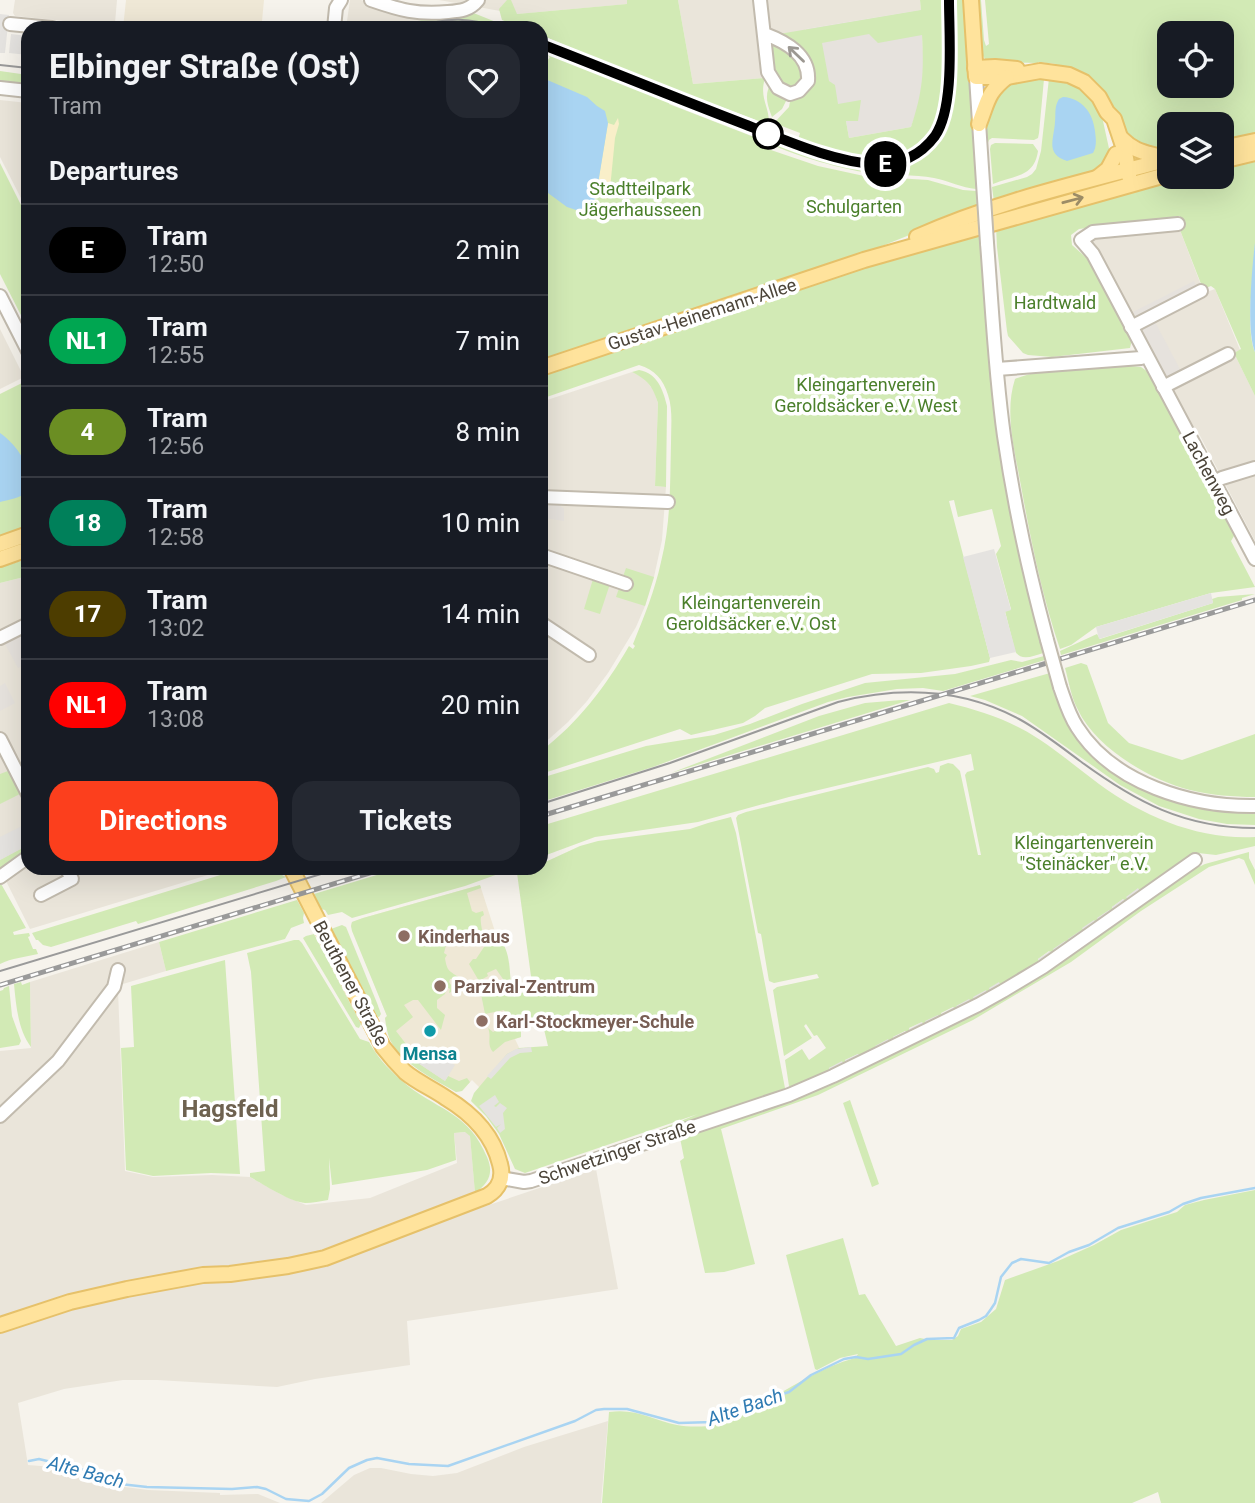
<!DOCTYPE html>
<html lang="en">
<head>
<meta charset="utf-8">
<style>
	body { margin:0; font-family:Roboto,sans-serif; background:#242831; color:#f1f3f6; height:100vh; display:flex; flex-direction:column; font-size:26px; white-space:nowrap }
	* { box-sizing:border-box; margin:0 }
	p { font-size:23px; color:#9ea1a6 }
	.icon { flex:none; width:38px; height:38px; fill:none; stroke:currentColor; stroke-width:2; stroke-linecap:round; stroke-linejoin:round }
	.map { position:relative; flex:1; overflow:hidden }
	.sheet { position:absolute; left:21px; top:21px; width:527px; height:854px; display:flex; flex-direction:column; background:#171b24; border-radius:21px; box-shadow:0 7px 28px #0002 }
	.sheet>* { flex:none }
	.badge { padding:0 14px; border-radius:23px; font-size:24px; line-height:46px }
	.fabs { position:absolute; left:1157px; top:21px; display:grid; gap:14px }
	.fabs a { display:grid; place-items:center; width:77px; height:77px; border-radius:14px; background:#171b24; box-shadow:0 7px 28px #0002; font-size:35px }
	.map>.badge { position:absolute; translate:-50% -50%; box-shadow:0 0 0 4px #fff }
	h2 { padding:0 28px; font-size:26px; line-height:63px }
	.round { display:grid; place-items:center; flex:none; width:74px; height:74px; border-radius:21px; background:#242831 }
	.overview { display:flex; align-items:center; justify-content:space-between; height:119px; padding:0 28px }
	h1 { font-size:33px; font-weight:700; line-height:52px }
	.primary-button { display:flex; gap:14px; margin-top:auto; padding:14px 28px }
	.primary-button a { flex:1; height:80px; border-radius:21px; background:#fc3f1d; color:#fff; font-size:28px; font-weight:700; line-height:80px; text-align:center }
	.primary-button a+a { background:#242831; color:#f1f3f6 }
	ul { padding:0; list-style:none }
	li { display:flex; align-items:center; gap:21px; height:91px; padding:0 28px; border-top:2px solid #363941 }
	li div { flex:1 }
	li b { display:block; font-size:26px }
	li em { font-style:normal }
	li .badge { min-width:77px; font-weight:700; text-align:center }
	.map>svg:first-child { display:block }
	.residential { fill:#eae5da }
	.industrial { fill:#e6e2dd }
	.education { fill:#efe8d6 }
	.green { fill:#d2eab5; fill-rule:evenodd }
	.sand { fill:#f9efc9 }
	.parking { fill:#e5e3e0 }
	.water { fill:#a9d4f2 }
	.lines { fill:none; stroke-linecap:round; stroke-linejoin:round }
	.stream { stroke:#a9d4f2; stroke-width:2.5 }
	.minor-casing { stroke:#c2bbae; stroke-width:16 }
	.major-casing { stroke:#e6c16a; stroke-width:18 }
	.minor { stroke:#fff; stroke-width:12 }
	.major { stroke:#ffe39c; stroke-width:14 }
	.tram { stroke:#9a9a9a; stroke-width:2 }
	.rail-casing { stroke:#9a9a9a; stroke-width:5 }
	.rail { stroke:#fff; stroke-width:2.5; stroke-dasharray:8; stroke-linecap:butt }
	.minor-bridge-casing { stroke:#c2bbae; stroke-width:16; stroke-linecap:butt }
	.minor-bridge { stroke:#fff; stroke-width:12 }
	.oneway { stroke:#9c9892 }
	.oneway2 { stroke:#9c8c66 }
	.line-casing { stroke:#fff; stroke-width:16 }
	.line { stroke:#000; stroke-width:10 }
	.stop-dot { fill:#fff; stroke:#000; stroke-width:3.5 }
	.education-dot { fill:#8d6e63; stroke:#fff; stroke-width:2.5 }
	.culture-dot { fill:#0f9aa8; stroke:#fff; stroke-width:2.5 }
	.labels { text-anchor:middle; dominant-baseline:central; stroke-width:7; stroke-linejoin:round; paint-order:stroke }
	.park-label { font-size:18px; fill:#4a7f2a; stroke:#fff }
	.street-label { font-size:18px; fill:#4b4439; stroke:#fff }
	.education-label { font-size:18px; font-weight:bold; fill:#785e54; stroke:#fff; text-anchor:start }
	.culture-label { font-size:18px; font-weight:bold; fill:#0d838f; stroke:#fff }
	.water-label { font-size:19px; font-style:italic; fill:#2e7ab2; stroke:#fff }
	.district-label { font-size:24px; font-weight:bold; fill:#6e6250; stroke:#fff }
</style>
</head>
<body>
<div class="map">
<svg width="1255" height="1503" viewBox="0 0 1255 1503">
	<rect width="100%" height="100%" fill="#f6f3ec"/>
	<g class="residential">
		<polygon points="15,0 117,0 115,23 113,26 15,16 13,13"/>
		<polygon points="350,0 361,0 398,12 426,17 407,28 346,28"/>
		<polygon points="439,0 627,0 628,4 517,14"/>
		<polygon points="678,0 920,0 921,10 806,29 773,71 765,78 693,84"/>
		<polygon points="0,100 28,103 28,212 0,157"/>
		<polygon points="1178,225 1204,293 1215,289 1240,350 1234,353 1255,396 1255,541 1198,432 1194,430 1092,242 1094,235"/>
		<polygon points="0,329 24,377 0,389"/>
		<polygon points="632,372 644,378 654,391 658,403 655,486 666,487 662,540 654,577 645,606 636,627 608,673 587,701 568,722 541,746 541,402"/>
		<polygon points="28,576 28,868 231,868 30,929 5,879 0,882 0,583"/>
		<polygon points="159,942 166,971 123,984 118,990 125,1171 153,1177 212,1175 250,1177 282,1195 306,1205 370,1198 457,1163 454,1133 466,1132 470,1135 475,1193 480,1208 596,1169 618,1289 407,1321 410,1365 315,1379 277,1387 157,1380 123,1380 64,1389 18,1403 28,1465 66,1468 117,1486 148,1490 220,1493 220,1495 258,1494 280,1503 0,1503 0,1051 31,1048 30,982"/>
		<polygon points="608,1421 601,1503 321,1503 354,1475 370,1468 381,1468 411,1474 433,1476 457,1473 524,1447"/>
	</g>
	<g class="industrial">
		<polygon points="921,10 924,74 920,101 911,127 849,138 846,121 820,102 806,29"/>
		<polygon points="1194,281 1198,289 1138,320 1133,312"/>
		<polygon points="1154,320 1182,373 1169,380 1141,327"/>
		<polygon points="544,503 560,503 561,507 564,508 564,521 544,518"/>
		<polygon points="23,630 28,640 28,663 18,668 3,640"/>
		<polygon points="5,683 15,703 0,711 0,686"/>
	</g>
	<g class="education">
		<polygon points="126,0 264,0 262,21 285,24 285,27 294,28 123,28"/>
		<polygon points="480,885 501,950 501,975 509,990 512,989 515,993 520,994 529,991 542,1020 521,1024 521,1037 515,1039 523,1056 490,1098 472,1080 462,1091 456,1092 418,1069 396,1049 390,1039 385,1018 387,1016 351,926 352,922 363,918"/>
	</g>
	<g class="green">
		<path d="M507,0H511L517,14L627,4V0H678L693,84L765,78C759,98 769,105 769,123H764L633,74L541,35V28H522L502,20L499,9Z"/>
		<path d="M920,0H946L947,39L955,38V0H964L978,179H976V189C962,188 949,181 934,178C914,174 891,176 870,173C849,171 782,153 767,141L773,127L776,129L777,135C805,146 835,157 865,161V158L798,140L800,133L774,123L789,107L791,96C772,77 774,72 771,45L779,34L921,10ZM869,34L878,43L922,35C924,72 923,91 911,127L849,138L846,121H858L861,100L838,104L835,85L829,81L822,43Z"/>
		<path d="M977,0H981L984,40L986,46L989,44L985,0H1255V136L1222,139V124H1169V150L1158,151L1135,146L1071,70L1056,66V64L1038,62V63L992,62L985,59L980,51ZM1169,33H1222V86H1169Z"/>
		<polygon points="471,12 496,22 499,28 407,28 426,17"/>
		<polygon points="541,39 634,78 670,90 766,128 763,141 757,136 670,102 669,104 754,137 765,148 818,166 864,176 928,180 963,190 976,191 977,208 847,260 541,362 541,57 547,61 550,57 541,52"/>
		<polygon points="0,71 28,75 28,88 0,85"/>
		<path d="M1033,77L1044,79L1039,133L1038,138L1034,140L992,138L989,140L987,145L988,181C986,157 977,103 1001,86C1006,82 1025,79 1033,77Z"/>
		<polygon points="1049,78 1065,79 1086,91 1101,112 1110,153 1103,169 994,202 992,187 1027,177 1032,174 1036,169 1041,151"/>
		<path d="M770,85L787,99L782,109L772,117C768,106 764,96 770,85Z"/>
		<path d="M995,143L1033,144L1038,151C1034,178 1014,175 993,184L990,149L991,145Z"/>
		<path d="M1255,158C1255,187 1255,216 1255,245C1254,271 1245,330 1255,352V396L1234,353L1241,349L1215,289L1211,286L1203,289L1180,230L1181,229L1180,216L1079,229L1071,235L1072,245L1090,261L1132,340L1130,348L1052,357L1028,355L1023,353L1008,336L1007,331L997,247L996,226L1179,177H1222V166Z"/>
		<polygon points="0,163 28,219 28,329 0,274"/>
		<path d="M979,231L981,255L983,256L989,366L994,406L1041,636L1039,637L1043,653C1033,656 1021,662 1015,651L1005,611L1011,609L996,554L1001,546L992,509L958,517L954,500L949,501L990,658L989,662L971,666L921,673L872,674L765,708L755,716L743,723L691,735L680,729L541,774V751C578,723 606,686 629,646L633,649L635,646L633,644C644,617 655,590 661,562C671,523 670,483 671,443C671,427 673,409 668,395C663,379 655,370 639,365L541,399V372L804,283Z"/>
		<path d="M1131,366L1141,367L1148,372L1233,532L1234,536L1231,541L1255,587L1211,593L1096,627L1071,645L1060,649C1042,596 1031,541 1021,486C1015,452 1004,413 1015,379C1046,366 1097,368 1131,366Z"/>
		<path d="M639,370C657,373 663,389 667,406L666,487L655,486L658,403C653,387 648,380 632,372Z"/>
		<polygon points="26,381 28,383 28,529 0,539 0,394"/>
		<polygon points="28,559 28,576 0,583 0,567"/>
		<polygon points="626,568 654,577 645,606 616,597"/>
		<polygon points="593,579 610,584 600,614 584,609"/>
		<polygon points="1255,594 1242,598 1242,600 1061,655 1060,651 1097,634 1100,639 1213,603 1212,599 1218,597"/>
		<polygon points="1044,656 1045,660 943,691 923,688 897,689 848,697 828,702 653,767 541,802 541,778 646,746 714,735 750,724 802,704 865,683 955,674 1011,660 1022,662"/>
		<path d="M1081,663L1087,665L1108,723L1129,743L1182,760L1255,734V797C1233,797 1211,795 1190,790C1150,780 1096,748 1078,710C1071,697 1069,682 1065,668Z"/>
		<polygon points="1050,673 1056,694 1068,722 1129,779 1255,810 1255,825 1227,824 1199,819 1159,806 1120,785 1022,716 985,700 970,696"/>
		<polygon points="901,700 910,700 671,773 819,716 865,703"/>
		<path d="M949,703C973,709 998,716 1020,728C1049,743 1073,765 1099,784C1144,817 1199,840 1255,837V846L1216,855L1198,853L1127,904L1123,899L1112,907L1115,912L1053,956L1049,951L1038,959L1041,964L991,993L956,1012L953,1007L941,1013L943,1018L924,1027L922,1022L909,1028L911,1034L908,1036L905,1031L893,1037L895,1042L891,1044L888,1040L877,1050L860,1058L858,1054L845,1060L847,1065L845,1066L842,1062L829,1068L832,1073L792,1089L789,1086L785,1060L802,1049L809,1060L826,1048L817,1035L814,1036L806,1024L804,1026L812,1038L784,1056L773,990L777,987L819,978L817,974L774,983L769,981L761,934L758,933L736,818L738,815L746,812L928,767L934,769L936,773L939,772L940,766L948,763L953,764L960,771L978,855H981L965,775L967,772L974,770L971,754L789,797L698,822L595,837L541,857V826Z"/>
		<polygon points="8,771 20,794 0,804 0,774"/>
		<path d="M731,817L736,833L785,1088L783,1093L558,1168L557,1165L656,1131L698,1114L525,1173L515,1169L499,1134L486,1116L471,1101L474,1093L507,1054L519,1048L548,1046L542,1021L521,1024V1037L505,1042L493,1052C486,1044 492,1037 488,1028L493,1032L503,1027L505,1023H508L504,1010L485,1014L481,994L486,996L489,993H495L500,988H502L505,982L496,969L487,973L488,976L479,981L469,964L473,959H476L486,944L482,940L478,939V932L472,927L463,936L460,935L458,930C448,933 447,943 444,953L447,955L445,958C447,972 450,971 460,978L450,979L449,982L451,985V992L449,993L450,989L447,987L445,994L437,1000V1008L445,1015L441,1030L418,1000H413L404,1005L413,1017L396,1031L416,1057L415,1059L418,1063L445,1081L448,1076L459,1081L467,1078L470,1082L462,1091L456,1092C434,1079 403,1065 390,1040C387,1033 386,1025 385,1018L387,1016L352,931L351,926L352,922L363,918L480,885L481,888L467,893L472,911L476,913L483,911L484,915L481,917C480,921 482,930 483,934L486,937L498,934C512,957 508,964 512,989C521,997 522,991 533,991L517,873L531,868H541V864L580,846L598,841L690,829L708,823Z"/>
		<polygon points="28,845 28,853 0,874 0,860"/>
		<polygon points="1249,852 1249,858 1255,870 1255,885 1244,860 1239,858 1209,867 1141,911 1071,962 973,1020 818,1095 721,1129 755,1264 724,1272 705,1273 680,1161 684,1158 680,1138 684,1136 980,1009 1184,874 1205,864"/>
		<polygon points="243,868 259,868 260,873 276,869 280,874 286,877 276,881 138,924 136,921 51,947 43,945 38,940 36,940 32,933"/>
		<polygon points="400,868 515,868 465,886 352,918 342,912 328,915 325,910 321,909 314,894"/>
		<path d="M0,882L26,928L13,932L14,935L29,933L30,936L28,937L33,949H36L38,954C25,957 12,958 0,964Z"/>
		<polygon points="297,900 304,913 303,918 304,923 291,928 285,939 166,971 159,942"/>
		<polygon points="342,925 346,927 377,1003 381,1014 379,1017 376,1016 331,929"/>
		<polygon points="314,934 361,1024 359,1028 356,1027 303,938 306,936"/>
		<path d="M294,940H299L302,943L360,1039L369,1042C379,1060 392,1073 408,1086C441,1111 469,1114 487,1157C494,1173 489,1183 475,1193L470,1136L465,1132L454,1133L456,1160L427,1170L332,1185L329,1158L330,1189L328,1200C321,1201 312,1203 305,1203C288,1201 265,1185 250,1177V1173L265,1171L251,972L247,953Z"/>
		<polygon points="225,960 240,1174 211,1173 153,1176 126,1170 121,1048 134,1047 131,986"/>
		<path d="M21,982L22,985L30,982L31,1047C18,1030 16,1005 14,984Z"/>
		<polygon points="9,986 12,1016 21,1041 19,1045 0,1048 0,991 3,990 4,988"/>
		<polygon points="850,1100 879,1184 872,1187 843,1103"/>
		<path d="M1255,1190V1503H1161L1158,1492L1132,1503H602L609,1412C637,1408 652,1420 677,1425C688,1427 704,1427 715,1425C731,1422 745,1413 759,1405C789,1389 821,1367 855,1358L858,1354L840,1358L817,1370L815,1369L786,1255L843,1238L859,1295L865,1294L896,1346L920,1338L930,1340H952L958,1336L961,1329L981,1322L996,1309L1005,1280L1058,1261L1094,1245L1121,1230L1177,1212L1185,1205L1204,1200Z"/>
	</g>
	<polygon class="sand" points="618,118 619,124 615,138 610,189 606,200 598,183 608,123 614,125"/>
	<g class="parking">
		<polygon points="0,14 9,15 5,53 0,53"/>
		<polygon points="11,34 28,36 28,55 9,53"/>
		<polygon points="994,549 1011,610 1005,612 1016,652 990,658 963,557"/>
		<polygon points="1211,593 1213,603 1099,639 1096,627"/>
		<polygon points="28,823 28,845 0,860 0,837"/>
		<polygon points="1138,888 1143,897 1043,967 1038,959 1050,951 1053,955 1056,953 1053,949 1065,941 1068,945 1071,943 1068,939 1080,931 1083,935 1085,933 1082,928 1094,920 1097,924 1100,922 1097,918 1109,910 1112,914 1115,912 1112,907 1123,899 1127,903 1130,901 1126,897"/>
		<polygon points="999,982 1003,991 833,1076 829,1068 842,1061 844,1066 847,1065 845,1060 858,1054 860,1058 877,1050 875,1046 888,1039 890,1044 895,1042 893,1037 906,1031 908,1035 911,1034 909,1029 922,1022 924,1027 927,1026 925,1021 938,1015 940,1019 943,1018 941,1014 954,1007 955,1012 959,1010 956,1006 969,999 972,1003 975,1001 973,997 986,990 988,995 991,993 989,988"/>
		<polygon points="531,1047 532,1052 520,1053 510,1058 491,1079 487,1076 507,1054 516,1049"/>
		<polygon points="428,1048 436,1053 434,1056 436,1057 438,1054 446,1059 444,1062 446,1063 448,1061 455,1065 445,1081 418,1063"/>
		<polygon points="495,1095 499,1102 494,1106 496,1107 500,1103 507,1108 503,1113 505,1129 500,1133 497,1128 501,1124 496,1127 479,1106"/>
	</g>
	<g class="water">
		<polygon points="541,79 545,79 587,97 597,106 605,111 608,123 596,196 593,205 589,209 576,210 567,207 548,193 544,196 541,209"/>
		<path d="M1063,97C1082,98 1093,113 1095,131C1096,140 1097,146 1093,153L1067,161C1045,154 1054,139 1055,122C1056,113 1054,107 1059,99Z"/>
		<path d="M1255,243V352C1246,332 1252,267 1255,243Z"/>
		<path d="M0,433C15,444 28,460 28,480C28,484 29,489 26,492C22,498 7,500 0,502Z"/>
	</g>
	<g class="lines">
		<polyline class="stream" points="29,1461 39,1459 84,1470 120,1484 147,1487 232,1489 257,1487 266,1489 286,1499 309,1501 322,1494 349,1468 367,1460 377,1458 409,1464 448,1466 575,1421 596,1410 604,1409 627,1409 679,1423 713,1422 749,1405 789,1392 811,1375 844,1359 856,1357 868,1359 901,1354 914,1345 927,1339 954,1338 959,1328 979,1320 986,1316 991,1309 995,1303 1001,1277 1012,1263 1021,1259 1049,1263 1069,1252 1089,1245 1118,1228 1169,1212 1183,1204 1201,1198 1255,1188"/>
		<defs>
			<g id="minor">
				<path d="M371,0C400,10 417,15 448,12C461,11 470,10 478,0"/>
				<path d="M760,0L768,72L778,88L790,94L799,91L808,81C810,55 786,42 765,34"/>
				<polyline points="10,24 52,28"/>
				<polyline points="334,28 336,8 341,0"/>
				<polyline points="976,77 983,183"/>
				<polyline points="0,88 28,91"/>
				<polyline points="1178,224 1093,232 1081,240 1093,254 1255,559"/>
				<path d="M987,243C992,307 995,372 1004,436C1014,505 1029,573 1047,640"/>
				<polyline points="0,296 28,351"/>
				<polyline points="1131,327 1201,291"/>
				<polyline points="997,369 1141,358 1146,355"/>
				<polyline points="1163,387 1228,354"/>
				<polyline points="1214,482 1222,478 1255,468"/>
				<polyline points="541,497 668,502"/>
				<polyline points="541,555 626,584"/>
				<polyline points="541,623 589,655"/>
				<polyline points="0,638 28,624"/>
				<path d="M1060,687C1065,701 1069,715 1077,727C1113,784 1192,807 1255,806"/>
				<polyline points="0,739 28,794"/>
				<polyline points="0,877 28,857"/>
				<polyline points="41,895 72,879 66,868"/>
				<polyline points="0,1116 58,1061 111,991 114,987 118,970"/>
				<polyline points="501,1178 524,1182 531,1181 789,1095 833,1076 978,1005 1003,991 1043,967 1195,860"/>
			</g>
			<g id="major">
				<polyline points="971,0 976,77 1007,77 1040,71 1069,75 1084,82 1099,97 1107,112 1114,119 1125,152 1129,176"/>
				<polyline points="975,68 995,67 1017,69"/>
				<path d="M979,124C988,101 987,93 1007,77"/>
				<path d="M1121,138C1137,154 1147,152 1167,159"/>
				<polyline points="1222,148 1255,141"/>
				<polyline points="1222,161 1255,153"/>
				<polyline points="1098,177 1108,169 1116,154"/>
				<path d="M917,237C997,201 1084,182 1169,159"/>
				<polyline points="541,368 864,260 1169,174"/>
				<polyline points="0,544 28,534"/>
				<polyline points="0,559 28,549"/>
				<path d="M0,1325L70,1302L127,1289L203,1275L230,1274L288,1266L325,1258L487,1196C499,1189 504,1178 500,1164C493,1135 471,1113 446,1098C433,1089 417,1082 405,1072C397,1064 390,1056 383,1047L291,868"/>
			</g>
		</defs>
		<use href="#minor" class="minor-casing"/>
		<use href="#major" class="major-casing"/>
		<use href="#minor" class="minor"/>
		<use href="#major" class="major"/>
		<g class="tram">
			<path d="M418,28C446,16 472,18 500,28"/>
			<path d="M541,48C605,73 670,99 734,125C770,139 807,154 845,163C856,166 869,169 881,169C903,168 923,157 937,141C961,110 953,38 953,0"/>
			<polyline points="0,65 28,68"/>
			<path d="M541,804L670,763L838,702C901,686 961,688 1019,719C1041,731 1060,746 1080,761C1136,802 1184,828 1255,828"/>
			<polyline points="0,971 341,868"/>
		</g>
		<defs>
			<g id="rail">
				<polyline points="541,816 1255,600"/>
				<polyline points="0,985 386,868"/>
			</g>
		</defs>
		<use href="#rail" class="rail-casing"/>
		<use href="#rail" class="rail"/>
		<defs>
			<g id="minor-bridge">
				<polyline points="983,183 987,243"/>
				<polyline points="1047,640 1060,687"/>
			</g>
		</defs>
		<use href="#minor-bridge" class="minor-bridge-casing"/>
		<use href="#minor-bridge" class="minor-bridge"/>
	</g>
	<defs><path id="oneway-shaft" d="M-6 0H5M1.5-3L5.5 0L1.5 3" fill="none" stroke-width="1.6" stroke-linecap="round" stroke-linejoin="round" transform="scale(1.75)"/></defs>
	<use class="oneway" href="#oneway-shaft" transform="translate(796 54) rotate(-136)"/>
	<use class="oneway2" href="#oneway-shaft" transform="translate(1073 200) rotate(-15)"/>
	<g class="lines">
		<defs>
			<path id="line" d="M541,44C608,70 676,98 744,124C783,139 833,162 875,164C899,166 921,155 935,136C955,107 949,36 949,0"/>
		</defs>
		<use href="#line" class="line-casing"/>
		<use href="#line" class="line"/>
	</g>
	<circle class="stop-dot" cx="768" cy="134" r="14"/>
	<g class="education-dot">
		<circle cx="404" cy="936" r="7"/>
		<circle cx="440" cy="986" r="7"/>
		<circle cx="482" cy="1021" r="7"/>
	</g>
	<circle class="culture-dot" cx="430" cy="1031" r="7"/>
	<g class="labels">
		<g class="park-label">
			<text x="640" y="188">Stadtteilpark<tspan x="640" dy="21">Jägerhausseen</tspan></text>
			<text x="854" y="206">Schulgarten</text>
			<text x="1055" y="302">Hardtwald</text>
			<text x="866" y="384">Kleingartenverein<tspan x="866" dy="21">Geroldsäcker e.V. West</tspan></text>
			<text x="751" y="602">Kleingartenverein<tspan x="751" dy="21">Geroldsäcker e.V. Ost</tspan></text>
			<text x="1084" y="842">Kleingartenverein<tspan x="1084" dy="21">"Steinäcker" e.V.</tspan></text>
		</g>
		<g class="street-label">
			<text transform="translate(702 314) rotate(-18)">Gustav-Heinemann-Allee</text>
			<text transform="translate(1209 473) rotate(62)">Lachenweg</text>
			<text transform="translate(351 983) rotate(62)">Beuthener Straße</text>
			<text transform="translate(617 1152) rotate(-19)">Schwetzinger Straße</text>
		</g>
		<g class="education-label">
			<text x="418" y="936">Kinderhaus</text>
			<text x="454" y="986">Parzival-Zentrum</text>
			<text x="496" y="1021">Karl-Stockmeyer-Schule</text>
		</g>
		<g class="culture-label">
			<text x="430" y="1053">Mensa</text>
		</g>
		<g class="water-label">
			<text transform="translate(745 1407) rotate(-19)">Alte Bach</text>
			<text transform="translate(86 1472) rotate(15)">Alte Bach</text>
		</g>
		<g class="district-label">
			<text x="230" y="1109">Hagsfeld</text>
		</g>
	</g>
</svg>
<div class="fabs">
<a><svg class="icon" aria-label="locate" viewBox="0 0 24 24"><circle cx="12" cy="12" r="6"/><path d="M12 2v4M12 18v4M2 12h4M18 12h4"/></svg></a>
<a><svg class="icon" aria-label="layers" viewBox="0 0 24 24"><path d="M12 4l9 5-9 5-9-5zM3 14l9 5 9-5"/></svg></a>
</div>
<b class="badge" style="left:885px;top:164px;background:#000;color:#fff">E</b>
<section class="sheet">
<div class="overview"><div><h1>Elbinger Straße (Ost)</h1><p>Tram</p></div><a class="round"><svg class="icon" aria-label="heart" viewBox="0 0 24 24"><path d="M12 20l-8-8c-3-5 5-10 8-4 3-6 11-1 8 4z"/></svg></a></div>
<h2>Departures</h2>
<ul>
<li><span class="badge" style="background:#000;color:#fff">E</span><div><b>Tram</b><p>12:50</p></div><em>2 min</em></li>
<li><span class="badge" style="background:#00a651;color:#fff">NL1</span><div><b>Tram</b><p>12:55</p></div><em>7 min</em></li>
<li><span class="badge" style="background:#6b8e23;color:#fff">4</span><div><b>Tram</b><p>12:56</p></div><em>8 min</em></li>
<li><span class="badge" style="background:#00805a;color:#fff">18</span><div><b>Tram</b><p>12:58</p></div><em>10 min</em></li>
<li><span class="badge" style="background:#4d3d00;color:#fff">17</span><div><b>Tram</b><p>13:02</p></div><em>14 min</em></li>
<li><span class="badge" style="background:#f00;color:#fff">NL1</span><div><b>Tram</b><p>13:08</p></div><em>20 min</em></li>
</ul>
<div class="primary-button"><a>Directions</a><a>Tickets</a></div>
</section>
</div>
</body>
</html>
